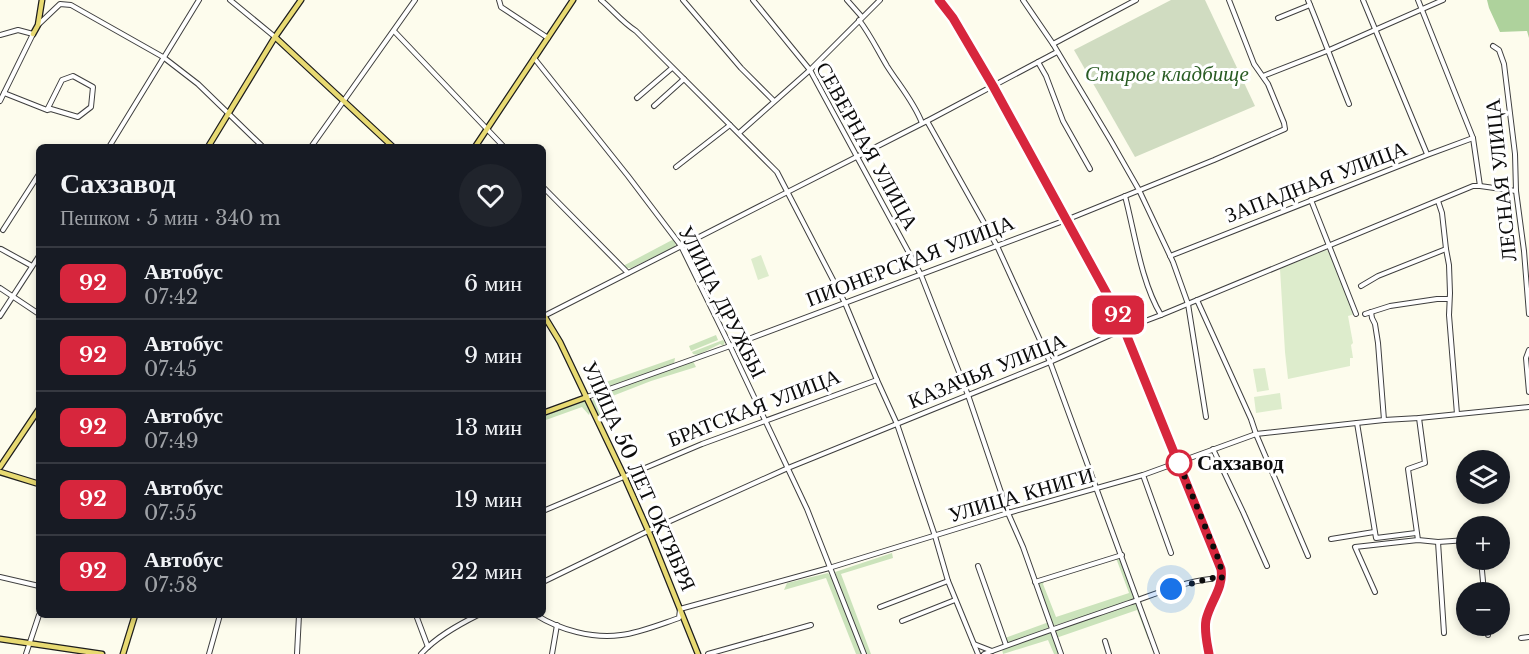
<!DOCTYPE html>
<html lang="ru">
<head>
<meta charset="utf-8">
<style>
	body { margin:0; font-family:"Libre Baskerville",serif; background:#20242c; color:#f1f3f6; height:100vh; display:flex; flex-direction:column; font-size:22px; white-space:nowrap }
	* { box-sizing:border-box; margin:0 }
	p { font-size:20px; color:#9ea1a6 }
	.icon { flex:none; width:33px; height:33px; fill:none; stroke:currentColor; stroke-width:2; stroke-linecap:round; stroke-linejoin:round }
	.map { position:relative; flex:1; overflow:hidden }
	.side { position:absolute; left:36px; top:144px; width:510px; height:474px; display:flex; flex-direction:column; background:#171b24; border-radius:9px; box-shadow:0 3px 9px #0003 }
	.side>* { flex:none }
	.badge { padding:0 12px; border-radius:9px; font-size:21px; line-height:39px }
	.controls { position:absolute; left:1456px; top:450px; display:grid; gap:12px }
	.controls a { display:grid; place-items:center; width:54px; height:54px; border-radius:50%; background:#171b24; box-shadow:0 3px 9px #0003; font-size:30px }
	.you { position:absolute; width:30px; height:30px; margin:-15px; border:4px solid #fff; border-radius:50%; background:#1a73e8; box-shadow:0 0 0 9px #1a73e833 }
	.map>.badge { position:absolute; translate:-50% -50%; box-shadow:0 0 0 3px #fff }
	.round { display:grid; place-items:center; flex:none; width:63px; height:63px; border-radius:32px; background:#20242c }
	.overview { display:flex; align-items:center; justify-content:space-between; height:102px; padding:0 24px }
	h1 { font-size:28px; font-weight:700; line-height:45px }
	ul { padding:0; list-style:none }
	li { display:flex; align-items:center; gap:18px; height:72px; padding:0 24px; border-top:2px solid #363941 }
	li div { flex:1 }
	li b { display:block; font-size:22px }
	li em { font-style:normal }
	li .badge { min-width:66px; font-weight:700; text-align:center }
	.map>svg:first-child { display:block }
	.green { fill:#cbe3bb }
	.forest { fill:#aed29c }
	.cemetery { fill:#d0dcc1 }
	.pitch { fill:#ddeccc }
	.lines { fill:none; stroke-linecap:round; stroke-linejoin:round }
	.minor-casing { stroke:#3f3f3f; stroke-width:6 }
	.major-casing { stroke:#1d1d1d; stroke-width:7 }
	.minor { stroke:#fff; stroke-width:4 }
	.major { stroke:#e8da72; stroke-width:4.5 }
	.line-casing { stroke:#fff; stroke-width:14 }
	.line { stroke:#d7263d; stroke-width:9 }
	.walk { stroke:#0c0c0c; stroke-width:6; stroke-dasharray:0 10.8 }
	.stop-dot { fill:#fff; stroke:#d7263d; stroke-width:3 }
	.labels { text-anchor:middle; dominant-baseline:central; stroke-width:6; stroke-linejoin:round; paint-order:stroke }
	.park-label { font-size:21px; font-style:italic; fill:#295c24; stroke:#fff }
	.street-label { font-size:21px; fill:#0c0c0c; stroke:#fff }
	.stop-label { font-size:21px; font-weight:bold; fill:#0c0c0c; stroke:#fff; text-anchor:start }
</style>
</head>
<body>
<div class="map">
<svg width="1529" height="654" viewBox="0 0 1529 654">
	<rect width="100%" height="100%" fill="#fdfced"/>
	<g class="green">
		<polygon points="674,239 676,243 675,247 631,268 627,268 623,266"/>
		<polygon points="716,335 718,340 691,351 689,346"/>
		<polygon points="723,340 725,342 723,346 720,344 698,355 693,354 692,352"/>
		<polygon points="675,358 674,364 611,386 608,385 606,382"/>
		<polygon points="693,361 696,367 651,381 597,402 603,416 599,417 591,402 596,396"/>
		<polygon points="583,401 585,401 590,412 589,415 582,407 543,421 543,415"/>
		<polygon points="892,553 893,558 841,574 871,654 866,654 842,594 835,572"/>
		<polygon points="1120,557 1136,598 1135,600 1053,626 1038,582 1045,580 1043,584 1056,617 1129,593 1116,558"/>
		<polygon points="828,573 832,578 863,654 856,654 826,578 784,590 787,583"/>
		<polygon points="1135,603 1138,604 1150,638 1148,639 1137,610 1056,638 1056,630"/>
		<polygon points="1049,622 1049,626 1047,629 1008,643 1005,638"/>
		<polygon points="1051,632 1059,654 1054,654 1048,640 1003,654 1002,649 1003,648"/>
	</g>
	<polygon class="forest" points="1487,0 1529,0 1529,38 1527,31 1500,32 1489,8"/>
	<polygon class="cemetery" points="1171,0 1205,0 1255,106 1135,157 1074,50"/>
	<g class="pitch">
		<polygon points="1325,250 1331,251 1355,314 1348,316 1353,343 1351,345 1353,358 1350,358 1350,366 1288,379 1285,352 1280,269"/>
		<polygon points="761,255 769,276 758,280 751,259"/>
		<polygon points="1265,368 1269,390 1257,392 1253,369"/>
		<polygon points="1280,393 1282,409 1256,413 1254,397"/>
	</g>
	<g class="lines">
		<defs>
			<g id="minor">
				<polyline points="230,0 275,37"/>
				<polyline points="499,0 501,7 548,38"/>
				<path d="M601,0C613,10 622,22 636,31L777,172L845,303L877,380L897,424L935,536L948,581L978,654"/>
				<polyline points="683,0 741,68 774,101"/>
				<polyline points="753,0 810,70 921,275 968,395 1008,513 1023,547 1061,654"/>
				<polyline points="847,0 862,17"/>
				<polyline points="1023,0 1053,44 1111,141 1139,190 1173,262 1188,304 1206,417"/>
				<path d="M1308,0C1322,34 1335,69 1349,104"/>
				<polyline points="1363,0 1427,154"/>
				<polyline points="1418,0 1473,138 1480,186"/>
				<polyline points="1278,18 1310,5"/>
				<path d="M859,20C870,34 878,51 887,66C899,85 914,102 922,123"/>
				<polyline points="39,24 60,4 71,5 78,9 163,57 198,84 263,147"/>
				<polyline points="394,31 504,147"/>
				<polyline points="0,35 18,30 33,34 0,101"/>
				<polyline points="1053,44 1136,0"/>
				<polyline points="1493,46 1499,50 1504,64 1515,154 1516,191 1524,251 1529,314"/>
				<polyline points="534,58 628,176 681,246 730,346 807,509 864,654"/>
				<polyline points="1038,62 1046,76 1063,121 1090,169"/>
				<polyline points="1263,76 1327,51 1443,0"/>
				<polyline points="4,93 47,110 51,109 78,117 91,107 93,87 73,76 62,80 47,110"/>
				<polyline points="637,98 672,68"/>
				<polyline points="654,106 684,79"/>
				<polyline points="927,121 997,246 1050,362 1157,654"/>
				<polyline points="739,133 810,70 880,0"/>
				<polyline points="109,147 199,0"/>
				<polyline points="311,147 415,0"/>
				<polyline points="676,167 730,125"/>
				<polyline points="543,187 628,273"/>
				<path d="M1125,196C1135,234 1141,282 1161,315"/>
				<polyline points="1311,200 1356,314"/>
				<polyline points="1438,201 1442,213 1446,249 1449,265 1450,293 1449,315 1457,414"/>
				<polyline points="3,230 39,174"/>
				<polyline points="1,249 32,266"/>
				<polyline points="1170,256 1427,155 1473,138"/>
				<polyline points="1361,286 1378,276 1446,249"/>
				<polyline points="0,288 39,314"/>
				<polyline points="1197,300 1251,419 1256,434 1308,556"/>
				<polyline points="1371,312 1372,318 1375,324 1378,343 1384,420"/>
				<polyline points="1365,314 1390,306 1437,299 1449,299"/>
				<polyline points="0,316 39,256"/>
				<polyline points="544,316 927,121 1057,52"/>
				<polyline points="1529,350 1526,358 1529,392"/>
				<polyline points="587,397 730,346 1066,220 1214,160 1285,129 1284,123 1268,84 1254,64 1229,0"/>
				<polyline points="1357,423 1376,538 1416,533"/>
				<polyline points="1213,449 1243,512 1267,566"/>
				<polyline points="1143,475 1171,553"/>
				<polyline points="543,511 702,444 877,380"/>
				<polyline points="1331,539 1374,532"/>
				<polyline points="1418,540 1408,469 1425,463 1419,418"/>
				<polyline points="1438,542 1444,633"/>
				<polyline points="1481,560 1484,592"/>
				<polyline points="978,566 1006,645"/>
				<polyline points="0,577 39,586"/>
				<polyline points="543,582 648,531 788,468 1050,362 1124,329 1161,315 1473,186 1480,186 1516,191"/>
				<polyline points="1035,582 1122,555"/>
				<polyline points="1375,592 1355,547 1418,540 1438,542 1467,540"/>
				<polyline points="880,607 948,581"/>
				<polyline points="416,615 428,647"/>
				<path d="M536,615C560,630 593,639 621,635C639,633 661,624 679,618L680,609L829,568L1008,513L1143,475L1256,434L1384,420L1419,418L1529,407"/>
				<polyline points="902,621 955,600"/>
				<polyline points="1488,626 1488,635"/>
				<polyline points="1521,638 1529,637"/>
				<polyline points="1105,641 1109,654"/>
				<polyline points="974,644 992,651"/>
				<polyline points="26,654 39,615"/>
				<polyline points="209,654 220,615"/>
				<polyline points="297,654 299,615"/>
				<path d="M421,654C436,637 458,625 478,615"/>
				<polyline points="552,654 557,625"/>
				<polyline points="708,654 811,625"/>
				<path d="M984,654C1032,636 1080,620 1129,603C1154,595 1196,576 1222,579"/>
			</g>
			<g id="major">
				<path d="M939,0L953,18L993,86L1107,294L1124,329L1221,569C1224,588 1210,602 1206,620C1204,631 1207,643 1209,654"/>
				<polyline points="33,34 38,25 42,0"/>
				<polyline points="275,37 393,147"/>
				<polyline points="208,147 275,37 301,0"/>
				<polyline points="475,147 573,0"/>
				<polyline points="543,314 560,342 624,476 651,537 698,654"/>
				<polyline points="543,413 587,397"/>
				<polyline points="0,467 39,409"/>
				<polyline points="0,472 39,484"/>
				<polyline points="0,639 102,654"/>
				<polyline points="123,654 135,615"/>
			</g>
		</defs>
		<use href="#minor" class="minor-casing"/>
		<use href="#major" class="major-casing"/>
		<use href="#minor" class="minor"/>
		<use href="#major" class="major"/>
	</g>
	<g class="lines">
		<defs>
			<path id="line" d="M939,0L953,18L993,86L1107,294L1124,329L1221,569C1224,588 1210,602 1206,620C1204,631 1207,643 1209,654"/>
		</defs>
		<use href="#line" class="line-casing"/>
		<use href="#line" class="line"/>
		<polyline class="walk" points="1171,589 1212,578 1222,579 1220,563 1179,463"/>
	</g>
	<circle class="stop-dot" cx="1179" cy="463" r="12"/>
	<g class="labels">
		<g class="park-label">
			<text x="1167" y="74">Старое кладбище</text>
		</g>
		<g class="street-label">
			<text transform="translate(867 146) rotate(61)">СЕВЕРНАЯ УЛИЦА</text>
			<text transform="translate(1501 180) rotate(-96)">ЛЕСНАЯ УЛИЦА</text>
			<text transform="translate(1316 182) rotate(-21)">ЗАПАДНАЯ УЛИЦА</text>
			<text transform="translate(910 261) rotate(-21)">ПИОНЕРСКАЯ УЛИЦА</text>
			<text transform="translate(722 302) rotate(63)">УЛИЦА ДРУЖБЫ</text>
			<text transform="translate(987 371) rotate(-22)">КАЗАЧЬЯ УЛИЦА</text>
			<text transform="translate(754 408) rotate(-21)">БРАТСКАЯ УЛИЦА</text>
			<text transform="translate(639 476) rotate(66)">УЛИЦА 50 ЛЕТ ОКТЯБРЯ</text>
			<text transform="translate(1021 495) rotate(-16)">УЛИЦА КНИГИ</text>
		</g>
		<g class="stop-label">
			<text x="1197" y="463">Сахзавод</text>
		</g>
	</g>
</svg>
<div class="controls">
<a><svg class="icon" aria-label="layers" viewBox="0 0 24 24"><path d="M12 4l9 5-9 5-9-5zM3 14l9 5 9-5"/></svg></a>
<a>+</a>
<a>−</a>
</div>
<div class="you" style="left:1171px;top:589px"></div>
<b class="badge" style="left:1118px;top:315px;background:#d7263d;color:#fff">92</b>
<section class="side">
<div class="overview"><div><h1>Сахзавод</h1><p>Пешком · 5 мин · 340 m</p></div><a class="round"><svg class="icon" aria-label="heart" viewBox="0 0 24 24"><path d="M12 20l-8-8c-3-5 5-10 8-4 3-6 11-1 8 4z"/></svg></a></div>
<ul>
<li><span class="badge" style="background:#d7263d;color:#fff">92</span><div><b>Автобус</b><p>07:42</p></div><em>6 мин</em></li>
<li><span class="badge" style="background:#d7263d;color:#fff">92</span><div><b>Автобус</b><p>07:45</p></div><em>9 мин</em></li>
<li><span class="badge" style="background:#d7263d;color:#fff">92</span><div><b>Автобус</b><p>07:49</p></div><em>13 мин</em></li>
<li><span class="badge" style="background:#d7263d;color:#fff">92</span><div><b>Автобус</b><p>07:55</p></div><em>19 мин</em></li>
<li><span class="badge" style="background:#d7263d;color:#fff">92</span><div><b>Автобус</b><p>07:58</p></div><em>22 мин</em></li>
</ul>
</section>
</div>
</body>
</html>
